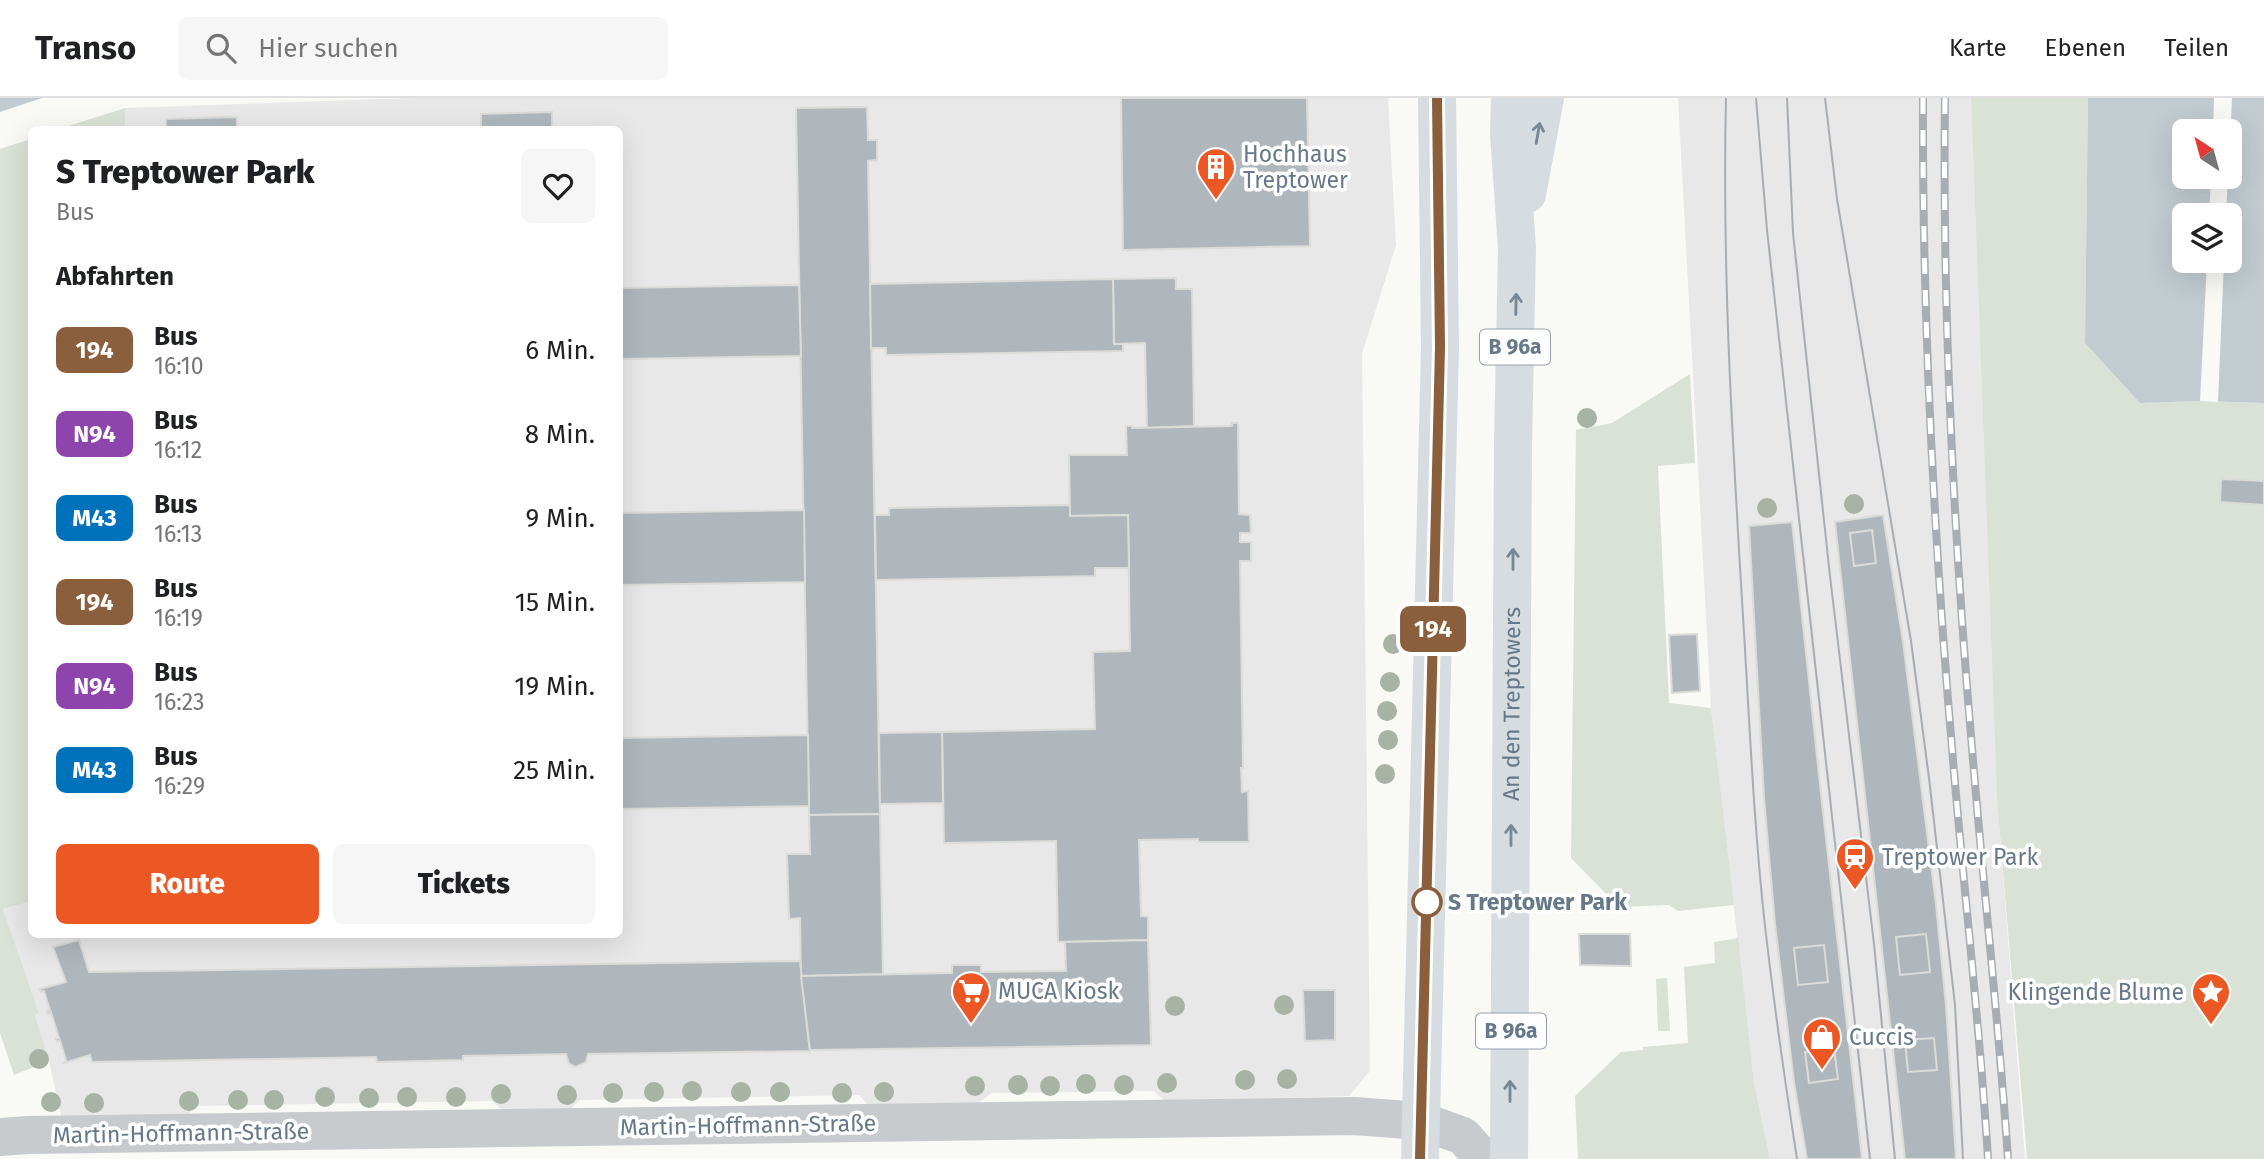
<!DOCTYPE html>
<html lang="de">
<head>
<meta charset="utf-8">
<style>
	body { margin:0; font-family:"Fira Sans",sans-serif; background:#f6f6f6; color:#202124; height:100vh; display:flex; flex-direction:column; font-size:26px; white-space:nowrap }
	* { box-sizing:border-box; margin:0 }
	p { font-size:23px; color:#757577 }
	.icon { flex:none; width:38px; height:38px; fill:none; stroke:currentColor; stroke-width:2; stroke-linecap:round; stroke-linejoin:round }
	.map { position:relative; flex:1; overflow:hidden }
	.sheet { position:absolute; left:28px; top:28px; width:595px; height:812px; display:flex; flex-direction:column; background:#fff; border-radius:10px; box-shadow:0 7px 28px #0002 }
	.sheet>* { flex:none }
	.badge { padding:0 14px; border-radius:10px; font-size:24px; line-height:46px }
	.needle { width:46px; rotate:324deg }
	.buttons { position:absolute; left:2172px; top:21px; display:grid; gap:14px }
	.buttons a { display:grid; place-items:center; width:70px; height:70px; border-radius:10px; background:#fff; box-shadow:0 7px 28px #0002; font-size:35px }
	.map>.badge { position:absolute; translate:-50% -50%; box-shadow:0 0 0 4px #fff }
	h2 { padding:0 28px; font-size:26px; line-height:63px }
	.round { display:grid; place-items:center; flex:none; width:74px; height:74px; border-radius:10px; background:#f6f6f6 }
	.summary { display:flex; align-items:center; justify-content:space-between; height:119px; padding:0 28px }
	h1 { font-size:33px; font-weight:800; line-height:52px }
	.cta { display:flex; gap:14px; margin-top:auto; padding:14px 28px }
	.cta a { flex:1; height:80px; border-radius:10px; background:#ec5823; color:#fff; font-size:28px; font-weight:800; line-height:80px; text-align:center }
	.cta a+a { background:#f6f6f6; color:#202124 }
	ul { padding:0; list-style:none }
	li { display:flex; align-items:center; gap:21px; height:84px; padding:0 28px }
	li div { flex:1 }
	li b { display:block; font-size:26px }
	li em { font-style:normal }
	li .badge { min-width:77px; font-weight:700; text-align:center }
	header { display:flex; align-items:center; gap:42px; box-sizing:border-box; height:98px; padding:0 35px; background:#fff; border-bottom:2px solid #e0e0e0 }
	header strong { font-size:33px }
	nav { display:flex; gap:38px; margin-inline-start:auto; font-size:24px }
	.search { width:490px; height:63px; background:#f6f6f6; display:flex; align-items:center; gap:18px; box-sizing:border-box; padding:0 24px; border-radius:10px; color:#757577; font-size:26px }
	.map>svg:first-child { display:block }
	.built { fill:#e7e8e7 }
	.green { fill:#dae1d7 }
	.water { fill:#c1cbd0; fill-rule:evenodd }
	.pier { fill:#f9f9f6 }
	.building { fill:#afb7bd; stroke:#dbdbd8; stroke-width:2 }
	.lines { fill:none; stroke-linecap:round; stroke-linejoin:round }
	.minor { stroke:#c7cbce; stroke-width:38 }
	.primary { stroke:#d6dce0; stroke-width:38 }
	.tram { stroke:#a7adb3; stroke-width:2 }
	.rail-casing { stroke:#a7adb3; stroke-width:8 }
	.rail { stroke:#fff; stroke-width:5; stroke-dasharray:16; stroke-linecap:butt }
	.tree { fill:#a8b3a5 }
	.oneway { stroke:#778796 }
	.line-casing { stroke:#fff; stroke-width:16 }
	.line { stroke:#8b5e3c; stroke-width:10 }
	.stop-dot { fill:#fff; stroke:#8b5e3c; stroke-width:3.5 }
	.labels { text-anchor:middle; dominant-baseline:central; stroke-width:7; stroke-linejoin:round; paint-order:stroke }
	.shield { fill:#fff; stroke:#94a0ac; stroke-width:2 }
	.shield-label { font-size:21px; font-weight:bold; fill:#667889 }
	.poi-label { font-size:23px; fill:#667889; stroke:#fff; text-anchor:start }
	.street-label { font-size:23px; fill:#667889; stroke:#fff }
	.stop-label { font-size:23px; font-weight:bold; fill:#667889; stroke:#fff; text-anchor:start }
</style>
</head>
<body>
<header>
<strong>Transo</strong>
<div class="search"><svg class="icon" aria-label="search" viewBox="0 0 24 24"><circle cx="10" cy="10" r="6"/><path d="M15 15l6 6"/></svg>Hier suchen</div>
<nav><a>Karte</a><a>Ebenen</a><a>Teilen</a></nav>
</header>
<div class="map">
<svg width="2264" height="1061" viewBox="0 0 2264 1061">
	<rect width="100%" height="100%" fill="#f9f9f6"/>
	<g class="built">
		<polygon points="411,0 1388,0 1396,147 1362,256 1370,973 1349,998 1165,1003 1153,993 992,995 977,1006 869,1008 859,997 580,1002 568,1013 504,1014 492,1003 196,1008 185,1020 62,1021 49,963 35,917 39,915 3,811 31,803 32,836 620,836 620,32 125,32 125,10"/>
		<polygon points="1678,0 1971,0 1997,700 2025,1061 1770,1061 1754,985 1711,610"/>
	</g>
	<g class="green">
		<polygon points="1971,0 2088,0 2085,245 2140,305 2200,303 2264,305 2264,1061 2027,1061 1997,701"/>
		<polygon points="125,10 125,31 59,31"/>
		<polygon points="31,41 32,803 3,811 39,915 35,917 49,963 14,977 0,935 0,51"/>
		<polygon points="1690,276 1695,365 1658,368 1669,605 1711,610 1734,807 1678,813 1669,807 1619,809 1571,760 1576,332 1612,325"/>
		<polygon points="1738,840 1754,985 1770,1061 1578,1061 1575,998 1621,954 1643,952 1643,949 1688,945 1684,869 1715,865 1714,844"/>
		<polygon points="1667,880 1670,933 1658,933 1656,881"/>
	</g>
	<g class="water">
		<polygon points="0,0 42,0 0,14"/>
		<path d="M2088,0H2264V305L2200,303L2140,305L2085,245ZM2184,33H2230V79H2184ZM2184,117H2230V163H2184Z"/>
	</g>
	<g class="pier">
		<polygon points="2214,0 2232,0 2230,47 2230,33 2213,33"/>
		<polygon points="2211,79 2228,79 2226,117 2209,117"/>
		<polygon points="2207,163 2224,163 2218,304 2200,303"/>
	</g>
	<g class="building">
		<polygon points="1121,0 1307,0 1310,148 1123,152"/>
		<polygon points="867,9 868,42 877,42 877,62 868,63 880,716 809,717 796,10"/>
		<polygon points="552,14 552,32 481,32 481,16"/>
		<polygon points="237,19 237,32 166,32 166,21"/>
		<polygon points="1176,180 1176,191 1192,191 1194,328 1147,330 1145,245 1114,246 1113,181"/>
		<polygon points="1113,181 1114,246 1123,246 1123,253 886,257 886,250 871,250 870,186"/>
		<polygon points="799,187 801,258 620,261 620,190"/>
		<polygon points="1232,325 1238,325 1239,416 1250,417 1251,435 1240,435 1240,444 1251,444 1251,463 1240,463 1243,670 1241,670 1242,694 1248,693 1249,744 1198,744 1198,741 1139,742 1141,818 1148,819 1148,842 1058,844 1056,743 944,745 942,634 1095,631 1093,554 1130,553 1128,417 1070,418 1069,357 1127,357 1126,328 1132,328 1132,330 1232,328"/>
		<polygon points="2221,381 2264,383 2264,407 2220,404"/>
		<polygon points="1070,407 1070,418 1128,417 1129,470 1095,470 1095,478 876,482 875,417 889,417 889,410"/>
		<polygon points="804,412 805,484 620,487 620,415"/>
		<polygon points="1883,417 1903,544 1936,807 1946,908 1956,1061 1905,1061 1835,424"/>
		<polygon points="1792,424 1821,696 1862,1061 1807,1061 1794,984 1775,826 1764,700 1749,428"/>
		<polygon points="1872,432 1876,465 1854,468 1850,435"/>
		<polygon points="1697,536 1700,593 1672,595 1669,537"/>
		<polygon points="942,634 943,705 880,706 879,635"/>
		<polygon points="808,637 809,708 620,711 620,640"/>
		<polygon points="880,716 883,876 801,878 800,820 789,821 787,756 810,756 809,717"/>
		<polygon points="1579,836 1630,836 1631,868 1580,867"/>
		<polygon points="1926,836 1930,874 1900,877 1896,839"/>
		<polygon points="79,842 89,874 800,863 810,955 809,953 588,956 586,964 576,969 569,966 566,956 463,958 463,962 377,964 376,959 92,964 90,957 64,965 66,962 60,942 57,944 56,941 59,940 51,914 48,916 47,913 50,912 44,893 41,894 40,891 66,884 53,849"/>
		<polygon points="1148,842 1151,947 810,952 801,878 952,875 952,867 981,867 981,874 1066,873 1065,844"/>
		<polygon points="1824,847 1828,884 1798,887 1794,850"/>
		<polygon points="1303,892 1335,892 1335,942 1305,943"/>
		<polygon points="1934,940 1937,972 1908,974 1905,942"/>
		<polygon points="1834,950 1838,981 1809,985 1805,954"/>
	</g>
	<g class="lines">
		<polyline class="minor" points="0,1039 28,1037 1354,1018 1422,1023 1463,1038 1484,1061"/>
		<g class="primary">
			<polyline points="1527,96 1545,0"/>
			<polyline points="1420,1061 1440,250 1437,0"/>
			<path id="s1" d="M1509,1061L1513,347L1517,150L1509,36L1510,0"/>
		</g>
		<g class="tram">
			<path d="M1726,0C1722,168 1732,335 1742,502C1749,611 1753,720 1765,828C1774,906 1785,984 1797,1061"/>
			<polyline points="1756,0 1767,132 1870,1061"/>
			<polyline points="1787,0 1793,135 1830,478 1874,846 1895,1061"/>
			<polyline points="1825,0 1837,101 1911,543 1929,680 1955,907 1963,1061"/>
		</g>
		<defs>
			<g id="rail">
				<path d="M1923,0C1922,221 1934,442 1953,662C1964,795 1980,928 1988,1061"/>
				<path d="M1945,0C1942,221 1954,442 1973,662C1984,795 1999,928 2008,1061"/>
			</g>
		</defs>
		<use href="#rail" class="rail-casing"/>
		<use href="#rail" class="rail"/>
	</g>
	<g class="tree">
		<circle cx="1587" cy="320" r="10"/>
		<circle cx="1854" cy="406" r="10"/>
		<circle cx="1767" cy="410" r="10"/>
		<circle cx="1393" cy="546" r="10"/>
		<circle cx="1390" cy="584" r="10"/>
		<circle cx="1387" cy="613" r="10"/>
		<circle cx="1388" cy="642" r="10"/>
		<circle cx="1385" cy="676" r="10"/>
		<circle cx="1284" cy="907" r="10"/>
		<circle cx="1175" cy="908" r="10"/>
		<circle cx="39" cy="961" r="10"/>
		<circle cx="1287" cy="981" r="10"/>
		<circle cx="1245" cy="982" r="10"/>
		<circle cx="1167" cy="985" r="10"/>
		<circle cx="1086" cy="986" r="10"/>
		<circle cx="1018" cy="987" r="10"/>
		<circle cx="1124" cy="987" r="10"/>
		<circle cx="975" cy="988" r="10"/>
		<circle cx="1050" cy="988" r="10"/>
		<circle cx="692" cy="993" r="10"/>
		<circle cx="654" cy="994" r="10"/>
		<circle cx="741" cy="994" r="10"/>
		<circle cx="780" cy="994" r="10"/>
		<circle cx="884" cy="994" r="10"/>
		<circle cx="613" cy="995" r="10"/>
		<circle cx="842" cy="995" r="10"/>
		<circle cx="501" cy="996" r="10"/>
		<circle cx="567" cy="997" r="10"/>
		<circle cx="325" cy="999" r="10"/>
		<circle cx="407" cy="999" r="10"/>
		<circle cx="456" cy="999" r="10"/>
		<circle cx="369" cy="1000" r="10"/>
		<circle cx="238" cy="1002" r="10"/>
		<circle cx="274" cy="1002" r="10"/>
		<circle cx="189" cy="1003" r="10"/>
		<circle cx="51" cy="1004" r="10"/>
		<circle cx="94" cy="1005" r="10"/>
	</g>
	<defs><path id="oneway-shaft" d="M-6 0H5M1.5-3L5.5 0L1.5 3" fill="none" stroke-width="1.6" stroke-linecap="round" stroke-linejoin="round" transform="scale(1.75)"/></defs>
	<g class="oneway">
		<use href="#oneway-shaft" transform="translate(1538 35) rotate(-80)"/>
		<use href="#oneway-shaft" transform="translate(1516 206) rotate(-89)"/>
		<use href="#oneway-shaft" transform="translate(1513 461) rotate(-90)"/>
		<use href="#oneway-shaft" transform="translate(1511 737) rotate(-90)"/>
		<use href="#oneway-shaft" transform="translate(1510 993) rotate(-90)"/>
	</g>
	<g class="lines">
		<defs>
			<polyline id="line" points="1420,1061 1440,250 1437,0"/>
		</defs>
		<use href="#line" class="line-casing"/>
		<use href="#line" class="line"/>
	</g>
	<defs>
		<symbol id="building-pin" viewBox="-11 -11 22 30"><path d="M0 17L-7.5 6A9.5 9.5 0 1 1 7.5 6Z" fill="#ec5823" stroke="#fff"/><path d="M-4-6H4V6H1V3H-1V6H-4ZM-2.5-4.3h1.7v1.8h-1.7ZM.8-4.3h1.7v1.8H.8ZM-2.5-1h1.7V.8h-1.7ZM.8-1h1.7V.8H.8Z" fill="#fff"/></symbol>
		<symbol id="station-pin" viewBox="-11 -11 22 30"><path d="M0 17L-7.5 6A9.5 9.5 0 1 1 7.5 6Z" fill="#ec5823" stroke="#fff"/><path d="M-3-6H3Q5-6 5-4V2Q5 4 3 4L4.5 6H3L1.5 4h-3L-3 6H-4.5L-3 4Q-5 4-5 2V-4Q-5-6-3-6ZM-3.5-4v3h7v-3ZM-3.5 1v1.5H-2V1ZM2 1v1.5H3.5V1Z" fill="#fff"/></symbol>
		<symbol id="supermarket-pin" viewBox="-11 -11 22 30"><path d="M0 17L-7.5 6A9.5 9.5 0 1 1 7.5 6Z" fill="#ec5823" stroke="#fff"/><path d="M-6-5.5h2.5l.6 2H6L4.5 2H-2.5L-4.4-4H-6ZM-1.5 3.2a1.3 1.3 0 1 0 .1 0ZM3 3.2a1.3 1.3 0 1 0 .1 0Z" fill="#fff"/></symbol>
		<symbol id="sight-pin" viewBox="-11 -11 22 30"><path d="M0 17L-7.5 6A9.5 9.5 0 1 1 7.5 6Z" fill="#ec5823" stroke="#fff"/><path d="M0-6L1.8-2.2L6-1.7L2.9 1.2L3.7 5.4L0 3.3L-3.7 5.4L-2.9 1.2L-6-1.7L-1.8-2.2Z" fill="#fff"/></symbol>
		<symbol id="shop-pin" viewBox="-11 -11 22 30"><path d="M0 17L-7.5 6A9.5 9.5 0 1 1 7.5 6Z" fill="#ec5823" stroke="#fff"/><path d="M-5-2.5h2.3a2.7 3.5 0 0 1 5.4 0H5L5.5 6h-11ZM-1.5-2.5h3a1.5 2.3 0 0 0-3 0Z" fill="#fff"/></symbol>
	</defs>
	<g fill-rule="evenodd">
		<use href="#building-pin" x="1194" y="47" width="44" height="60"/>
		<use href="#station-pin" x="1833" y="737" width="44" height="60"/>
		<use href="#supermarket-pin" x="949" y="871" width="44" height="60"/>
		<use href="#sight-pin" x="2189" y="872" width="44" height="60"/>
		<use href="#shop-pin" x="1800" y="917" width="44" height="60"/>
	</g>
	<circle class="stop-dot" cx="1427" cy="804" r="14"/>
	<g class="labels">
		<g class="shield">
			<rect x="1480" y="231.5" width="70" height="35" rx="5"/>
			<rect x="1476" y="915.5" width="70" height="35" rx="5"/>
		</g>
		<g class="shield-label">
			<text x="1515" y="249">B 96a</text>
			<text x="1511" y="933">B 96a</text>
		</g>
		<g class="poi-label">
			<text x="1243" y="56">Hochhaus<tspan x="1243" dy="26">Treptower</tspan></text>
			<text x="1882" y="759">Treptower Park</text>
			<text x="998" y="893">MUCA Kiosk</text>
			<text x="2184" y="894" text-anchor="end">Klingende Blume</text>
			<text x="1849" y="939">Cuccis</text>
		</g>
		<g class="street-label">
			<text stroke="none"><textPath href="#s1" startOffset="455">An den Treptowers</textPath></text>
			<text transform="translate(748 1027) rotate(-1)">Martin-Hoffmann-Straße</text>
			<text transform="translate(181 1035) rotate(-1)">Martin-Hoffmann-Straße</text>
		</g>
		<g class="stop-label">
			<text x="1448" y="804">S Treptower Park</text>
		</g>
	</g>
</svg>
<div class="buttons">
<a><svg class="needle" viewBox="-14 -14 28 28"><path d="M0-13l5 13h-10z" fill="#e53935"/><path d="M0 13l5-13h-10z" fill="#757577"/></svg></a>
<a><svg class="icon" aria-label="layers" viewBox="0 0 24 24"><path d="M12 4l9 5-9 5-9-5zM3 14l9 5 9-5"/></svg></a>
</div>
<b class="badge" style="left:1433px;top:531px;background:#8b5e3c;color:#fff">194</b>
<section class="sheet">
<div class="summary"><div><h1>S Treptower Park</h1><p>Bus</p></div><a class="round"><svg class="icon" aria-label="heart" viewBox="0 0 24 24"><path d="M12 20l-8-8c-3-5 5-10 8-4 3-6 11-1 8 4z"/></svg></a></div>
<h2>Abfahrten</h2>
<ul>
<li><span class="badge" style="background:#8b5e3c;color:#fff">194</span><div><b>Bus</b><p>16:10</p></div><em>6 Min.</em></li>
<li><span class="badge" style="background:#8e44ad;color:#fff">N94</span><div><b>Bus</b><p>16:12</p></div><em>8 Min.</em></li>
<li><span class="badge" style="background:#0072bc;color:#fff">M43</span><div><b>Bus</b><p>16:13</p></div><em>9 Min.</em></li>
<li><span class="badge" style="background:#8b5e3c;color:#fff">194</span><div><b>Bus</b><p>16:19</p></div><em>15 Min.</em></li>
<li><span class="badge" style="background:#8e44ad;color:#fff">N94</span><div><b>Bus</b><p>16:23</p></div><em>19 Min.</em></li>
<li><span class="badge" style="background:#0072bc;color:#fff">M43</span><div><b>Bus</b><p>16:29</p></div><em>25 Min.</em></li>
</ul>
<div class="cta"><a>Route</a><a>Tickets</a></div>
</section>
</div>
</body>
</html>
